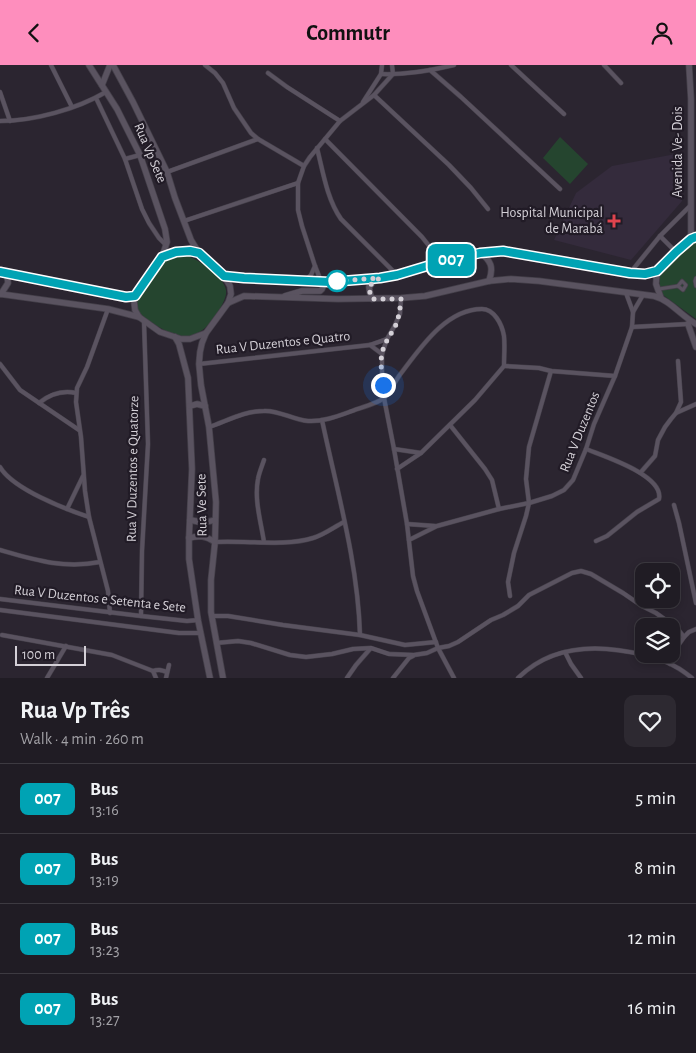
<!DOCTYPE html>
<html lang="en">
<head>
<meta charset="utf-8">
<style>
	body { margin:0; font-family:"Alegreya Sans",sans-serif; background:#2d2931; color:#f1f3f6; height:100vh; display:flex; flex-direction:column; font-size:19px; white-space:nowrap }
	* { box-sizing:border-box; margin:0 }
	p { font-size:16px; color:#a2a1a6 }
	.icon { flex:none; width:28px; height:28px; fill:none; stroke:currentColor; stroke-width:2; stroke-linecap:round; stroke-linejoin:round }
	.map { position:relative; height:613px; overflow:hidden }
	.details { display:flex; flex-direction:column; background:#201c24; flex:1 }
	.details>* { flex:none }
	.badge { padding:0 10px; border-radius:8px; font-size:18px; line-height:32px }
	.buttons { position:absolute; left:635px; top:498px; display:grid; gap:10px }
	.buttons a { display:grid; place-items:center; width:45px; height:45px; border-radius:10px; background:#201c24; box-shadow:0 2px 8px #0003,0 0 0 1px #3d3a41; font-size:25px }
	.scale { position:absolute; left:15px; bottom:12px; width:71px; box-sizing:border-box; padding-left:5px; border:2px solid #d4d0d7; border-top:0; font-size:14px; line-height:18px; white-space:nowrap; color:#d4d0d7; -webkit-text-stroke:4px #211b26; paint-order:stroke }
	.you { position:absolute; width:25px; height:25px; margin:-12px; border:4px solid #fff; border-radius:50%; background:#1a73e8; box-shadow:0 0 0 8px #1a73e833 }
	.map>.badge { position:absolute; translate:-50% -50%; box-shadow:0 0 0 2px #fff }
	.round { display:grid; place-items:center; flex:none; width:52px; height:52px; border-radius:10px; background:#2d2931 }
	.overview { display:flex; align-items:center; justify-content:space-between; height:85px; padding:0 20px }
	h1 { font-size:24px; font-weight:700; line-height:38px }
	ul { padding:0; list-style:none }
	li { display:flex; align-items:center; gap:15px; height:70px; padding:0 20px; border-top:1px solid #3d3a41 }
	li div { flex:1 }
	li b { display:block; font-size:19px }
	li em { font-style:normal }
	li .badge { min-width:55px; font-weight:700; text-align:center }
	header { display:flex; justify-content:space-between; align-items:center; height:65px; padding:0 20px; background:#fe8ebd; color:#111; font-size:22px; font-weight:700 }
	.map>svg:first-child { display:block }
	.built { fill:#342b3c }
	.park { fill:#25452f }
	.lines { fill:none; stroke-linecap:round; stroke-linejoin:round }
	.pedestrian-casing { stroke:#45404a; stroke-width:4.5 }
	.minor-casing { stroke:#45404a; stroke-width:5 }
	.secondary-casing { stroke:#45404a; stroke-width:7 }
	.pedestrian { stroke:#5a5360; stroke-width:3 }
	.minor { stroke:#5a5360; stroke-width:4 }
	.secondary { stroke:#5a5360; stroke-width:5.5 }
	.line-casing { stroke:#fff; stroke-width:11 }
	.line { stroke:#00a3b4; stroke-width:8 }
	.walk { stroke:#d4d0d7; stroke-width:5; stroke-dasharray:0 9 }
	.health-dot { fill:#e0444e; stroke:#211b26; stroke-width:2 }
	.stop-dot { fill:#fff; stroke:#00a3b4; stroke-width:2.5 }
	.labels { text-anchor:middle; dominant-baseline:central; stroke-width:4.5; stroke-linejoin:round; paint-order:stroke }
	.street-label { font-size:14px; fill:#d4d0d7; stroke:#211b26 }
	.poi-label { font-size:14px; fill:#d4d0d7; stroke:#211b26; text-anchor:end }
</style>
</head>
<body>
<header><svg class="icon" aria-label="back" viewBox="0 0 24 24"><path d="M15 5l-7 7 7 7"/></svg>Commutr<svg class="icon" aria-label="person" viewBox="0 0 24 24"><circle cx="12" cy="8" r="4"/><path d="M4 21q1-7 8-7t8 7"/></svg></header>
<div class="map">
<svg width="696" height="613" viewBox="0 0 696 613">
	<rect width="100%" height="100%" fill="#2b2530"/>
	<polygon class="built" points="681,88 682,136 631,195 554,175 576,128 612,101"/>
	<g class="park">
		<polygon points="560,72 588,99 570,119 543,93"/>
		<path d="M696,177V254L663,230C660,225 659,217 660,211L691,179Z"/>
		<path d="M177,189C196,191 208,202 221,215C224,219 227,224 226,229C225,238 212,257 205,263C200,267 191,273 184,272C170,271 150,256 138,249L136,234L160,197L166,193Z"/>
	</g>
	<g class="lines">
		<defs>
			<g id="pedestrian">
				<polyline points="696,213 695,216 696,221"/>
				<polygon points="682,216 686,220 683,225 678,221"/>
				<polyline points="659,224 678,221"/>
			</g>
			<g id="minor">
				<polyline points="51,0 72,42"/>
				<polyline points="205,0 215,8 223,18 234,43 251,68 258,74 304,101"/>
				<polyline points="511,0 564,49"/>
				<polyline points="604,0 621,18"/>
				<polyline points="430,5 461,32 560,124"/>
				<polyline points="268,8 287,22 340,56"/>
				<path d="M381,9C406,10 429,6 454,0"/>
				<polyline points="0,27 10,56"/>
				<polyline points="374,30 449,100 471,123 488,144"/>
				<polyline points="96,33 125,94 142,144 149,158 159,173 166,180"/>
				<polyline points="363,37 381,9 382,0"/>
				<path d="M0,56C34,56 77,44 106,27"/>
				<polyline points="325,74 422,172 430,182 437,198"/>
				<path d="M317,83C323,107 327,134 341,154L397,210"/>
				<polyline points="125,94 140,90"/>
				<polyline points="167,107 258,74"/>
				<polyline points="184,156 298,118"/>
				<polyline points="660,171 676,187"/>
				<polyline points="630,208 660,171 691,140"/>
				<polyline points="306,215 311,210 315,201"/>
				<polyline points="321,216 315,201 302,161 298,145 298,118 304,101 310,92 340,56 374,30 393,9 392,0"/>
				<polyline points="626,228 633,247"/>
				<polyline points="401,233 400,249 394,262 387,274 382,289 382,306 384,333 394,384 407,459 413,511 417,526 438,583 454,613"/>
				<polyline points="108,244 87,302 77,323 76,337 81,372 85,426 89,452 108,526 110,548"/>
				<polyline points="632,262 688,259"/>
				<polyline points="370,280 382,289"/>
				<polyline points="0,299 20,325 79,365"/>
				<polyline points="199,299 370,280 387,274"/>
				<polyline points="504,301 539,303 551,306 615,311"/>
				<path d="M39,338C50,329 62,325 76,328"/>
				<polyline points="676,348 681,337 678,296"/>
				<path d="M322,355C337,426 358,498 360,570"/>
				<polyline points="450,360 485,404 492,415 499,444"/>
				<path d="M209,362C227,356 244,346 264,346C279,345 293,355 308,356C323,357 338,351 352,346C360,343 378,338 384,333C389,328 395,317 399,311C419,285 445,244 482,244C494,244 502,259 504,271C505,280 504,291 504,301L475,335L421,388L397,404"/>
				<polyline points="394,384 421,388"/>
				<path d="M586,384C603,391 664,410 659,434L637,447L607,471L596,476"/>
				<path d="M264,395C262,401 259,408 258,414C254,435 261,457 264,477"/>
				<path d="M0,402C13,424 65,444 89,452"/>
				<polyline points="641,407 655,391 658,375 665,362 671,354 676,348 696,339"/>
				<polyline points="674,440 679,458 696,538"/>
				<polyline points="67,444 83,411"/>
				<polyline points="407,459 435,461"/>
				<polyline points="409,475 437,461 499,444 529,438 552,431 564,425 573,415 586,384 594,359 615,311 632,262 633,247 643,230"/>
				<path d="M215,477C246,475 284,482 313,473C324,470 334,462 344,457"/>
				<path d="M0,485C35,495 64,504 100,497"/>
				<polyline points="510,531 508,517 514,488 526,451 529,438 526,414 529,382 551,306"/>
				<polyline points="0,534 141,551 187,556 198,555"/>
				<polyline points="0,545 179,568 200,568"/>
				<polyline points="141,551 142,486 148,379 144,257"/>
				<polyline points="212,551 228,551 283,560 360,570 405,580 436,577"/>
				<polyline points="2,570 112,590 153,606 156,613"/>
				<polyline points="684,572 689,567 696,564"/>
				<polyline points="216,578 238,576 251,578 290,590 306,592 332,589 353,584 371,583 389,589 414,590 427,588 438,583 449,581 458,577 491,555 503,550 518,541 529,530 572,508 581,506 591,509 623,528 642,541 656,548 677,563 684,572 677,582 670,599"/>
				<polyline points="565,587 571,599 581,613"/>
				<path d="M153,606C158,604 161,605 167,607"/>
				<polyline points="47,613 66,581"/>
				<polyline points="166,613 169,600"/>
				<polyline points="347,613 356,600 370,584"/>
				<polyline points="393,613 409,593 413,591"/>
				<path d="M518,613C552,579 600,579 644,590C655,593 667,596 676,602C682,605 687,609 692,613"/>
			</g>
			<g id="secondary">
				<polyline points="89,0 117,44 140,90 165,164 167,177 162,192"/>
				<polyline points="113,0 133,37 167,107 175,133 191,175 199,188"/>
				<polyline points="689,0 691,34 691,174"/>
				<polyline points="102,20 110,0"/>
				<polygon points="190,186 199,188 224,211 230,221 231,229 228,238 206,268 190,274 181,274 160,267 139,252 135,245 134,236 135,231 162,192 176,187"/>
				<path d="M480,187C491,196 494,202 489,216"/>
				<polyline points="657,206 656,219 661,233"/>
				<polyline points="0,207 126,233 135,231"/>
				<polyline points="224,211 244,213 330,217 380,213 397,210 437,198 480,187 503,186 630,208 645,209 657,206 676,187 691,174 696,172"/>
				<polyline points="0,229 108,244 139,252"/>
				<polyline points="1,229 8,218 7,209"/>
				<polyline points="285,231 302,226 320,226 322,224 325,216"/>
				<polyline points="372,234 370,228 369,222 373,217 378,214"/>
				<path d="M228,238L237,234L244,231L338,234L401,233L425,231L489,216L511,214L539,216L654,231C670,235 681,251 696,259"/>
				<polyline points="690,256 688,259 696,282"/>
				<polyline points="206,268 202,278 200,287 199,299 201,320 209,362 216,437 215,477 211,515 211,547 223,613"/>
				<polyline points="175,272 179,279 188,313 192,404 189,473 189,494 198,555 210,613"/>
				<polyline points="190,341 197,339 205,341"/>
				<path d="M190,455C199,457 206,458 215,455"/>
				<path d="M189,473C199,470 206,471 215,477"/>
			</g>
		</defs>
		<use href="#pedestrian" class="pedestrian-casing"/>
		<use href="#minor" class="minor-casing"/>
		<use href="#secondary" class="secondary-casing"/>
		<use href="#pedestrian" class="pedestrian"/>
		<use href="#minor" class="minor"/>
		<use href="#secondary" class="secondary"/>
	</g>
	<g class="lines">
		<defs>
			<polyline id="line" points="0,207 126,232 135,231 162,192 176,187 190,186 199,188 224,211 244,213 330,217 380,213 397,210 437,198 480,188 503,186 630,208 645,209 657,206 676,187 691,174 696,172"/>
		</defs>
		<use href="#line" class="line-casing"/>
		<use href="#line" class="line"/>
		<path class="walk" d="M337,216L380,213L373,217L369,222L370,228L372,234H401C400,244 399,254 394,264C389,272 384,279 382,288C380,298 382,310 383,320"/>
	</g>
	<path class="health-dot" d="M611.5 148.5h5v5h5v5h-5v5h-5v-5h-5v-5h5z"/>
	<circle class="stop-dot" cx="337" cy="216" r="10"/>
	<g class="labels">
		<g class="street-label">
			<text transform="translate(678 87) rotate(-90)">Avenida Ve- Dois</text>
			<text transform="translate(150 88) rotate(67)">Rua Vp Sete</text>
			<text transform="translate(283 278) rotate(-6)">Rua V Duzentos e Quatro</text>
			<text transform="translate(580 367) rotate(-68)">Rua V Duzentos</text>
			<text transform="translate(133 404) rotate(-89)">Rua V Duzentos e Quatorze</text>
			<text transform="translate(202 440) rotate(-91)">Rua Ve Sete</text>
			<text transform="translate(100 534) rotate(6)">Rua V Duzentos e Setenta e Sete</text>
		</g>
		<g class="poi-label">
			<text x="603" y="148">Hospital Municipal<tspan x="603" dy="16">de Marabá</tspan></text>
		</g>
	</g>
</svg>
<div class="buttons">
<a><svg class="icon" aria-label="locate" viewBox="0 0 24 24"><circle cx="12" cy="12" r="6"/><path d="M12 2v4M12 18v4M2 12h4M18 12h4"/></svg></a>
<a><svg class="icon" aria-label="layers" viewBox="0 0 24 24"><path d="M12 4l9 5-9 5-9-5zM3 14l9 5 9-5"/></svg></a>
</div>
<div class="scale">100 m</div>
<div class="you" style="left:383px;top:320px"></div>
<b class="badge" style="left:451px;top:195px;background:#00a3b4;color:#fff">007</b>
</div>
<section class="details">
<div class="overview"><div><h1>Rua Vp Três</h1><p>Walk · 4 min · 260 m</p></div><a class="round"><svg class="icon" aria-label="heart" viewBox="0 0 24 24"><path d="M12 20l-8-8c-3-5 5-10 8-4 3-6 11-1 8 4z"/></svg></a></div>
<ul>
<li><span class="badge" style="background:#00a3b4;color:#fff">007</span><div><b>Bus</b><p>13:16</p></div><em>5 min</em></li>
<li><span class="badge" style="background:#00a3b4;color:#fff">007</span><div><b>Bus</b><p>13:19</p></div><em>8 min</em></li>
<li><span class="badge" style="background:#00a3b4;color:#fff">007</span><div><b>Bus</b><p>13:23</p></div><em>12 min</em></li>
<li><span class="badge" style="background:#00a3b4;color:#fff">007</span><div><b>Bus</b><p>13:27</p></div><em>16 min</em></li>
</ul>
</section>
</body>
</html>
